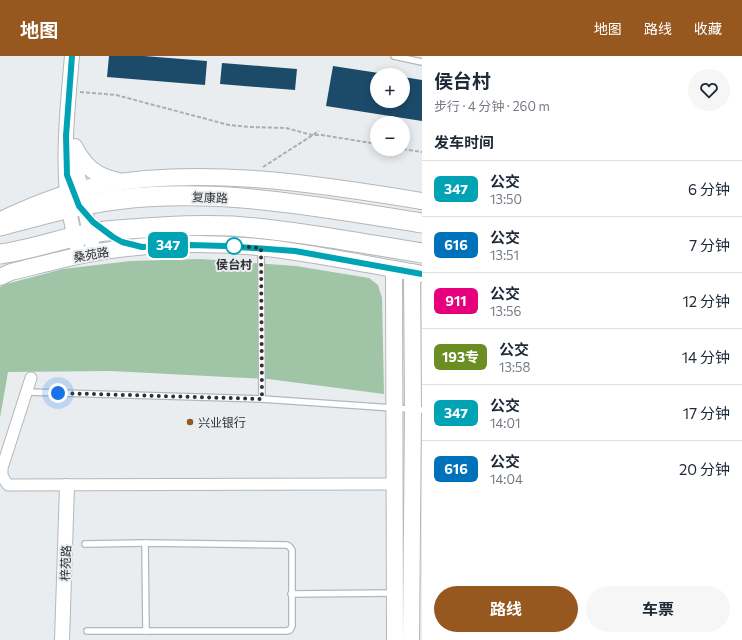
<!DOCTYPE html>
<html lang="zh">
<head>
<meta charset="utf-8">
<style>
	body { margin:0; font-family:Commissioner,"Noto Sans SC",sans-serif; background:#f6f6f7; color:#1f2937; height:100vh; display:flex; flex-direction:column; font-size:15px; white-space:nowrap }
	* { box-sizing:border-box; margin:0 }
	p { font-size:13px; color:#747a83 }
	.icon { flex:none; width:22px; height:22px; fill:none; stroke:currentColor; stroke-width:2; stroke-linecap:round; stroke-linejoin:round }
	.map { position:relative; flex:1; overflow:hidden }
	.sheet { display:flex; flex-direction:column; background:#fff; width:320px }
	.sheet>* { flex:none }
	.badge { padding:0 8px; border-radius:6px; font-size:14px; line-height:26px }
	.tools { position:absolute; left:370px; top:12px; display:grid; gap:8px }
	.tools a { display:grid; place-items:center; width:40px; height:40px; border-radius:50%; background:#fff; box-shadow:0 2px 10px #0003; font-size:20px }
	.you { position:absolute; width:20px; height:20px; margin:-10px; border:3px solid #fff; border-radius:50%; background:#1a73e8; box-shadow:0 0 0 6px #1a73e833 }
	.map>.badge { position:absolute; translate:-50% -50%; box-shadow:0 0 0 2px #fff }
	h2 { padding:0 12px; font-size:15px; line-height:36px }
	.round { display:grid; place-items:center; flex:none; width:42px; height:42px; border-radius:21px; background:#f6f6f7 }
	.headline { display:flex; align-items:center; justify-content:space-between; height:68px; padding:0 12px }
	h1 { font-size:19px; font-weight:700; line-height:30px }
	.action { display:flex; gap:8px; margin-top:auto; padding:8px 12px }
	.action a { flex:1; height:46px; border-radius:24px; background:#96581e; color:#fff; font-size:16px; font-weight:700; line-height:46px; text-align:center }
	.action a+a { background:#f6f6f7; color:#1f2937 }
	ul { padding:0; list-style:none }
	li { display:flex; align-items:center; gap:12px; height:56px; padding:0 12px; border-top:1px solid #e0e1e3 }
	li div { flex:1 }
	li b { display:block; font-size:15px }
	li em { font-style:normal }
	li .badge { min-width:44px; font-weight:700; text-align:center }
	header { display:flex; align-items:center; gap:24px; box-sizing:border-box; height:56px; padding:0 20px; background:#96581e; color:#fff }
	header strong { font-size:19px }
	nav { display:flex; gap:22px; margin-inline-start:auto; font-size:14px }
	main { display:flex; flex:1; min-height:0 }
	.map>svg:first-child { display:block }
	.green { fill:#9fc5a6 }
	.building { fill:#1c4b6a }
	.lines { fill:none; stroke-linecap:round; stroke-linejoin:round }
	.service-casing { stroke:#b4b7ba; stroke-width:8 }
	.minor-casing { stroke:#b4b7ba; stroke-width:13 }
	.tertiary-casing { stroke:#b4b7ba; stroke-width:16 }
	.secondary-casing { stroke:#b4b7ba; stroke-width:18 }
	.trunk-casing { stroke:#b4b7ba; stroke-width:21 }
	.path { stroke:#acafb2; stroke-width:2; stroke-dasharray:4 2; stroke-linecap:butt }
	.service { stroke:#fff; stroke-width:5.5 }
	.minor { stroke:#fff; stroke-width:11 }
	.tertiary { stroke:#fff; stroke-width:14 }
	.secondary { stroke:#fff; stroke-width:16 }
	.trunk { stroke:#fff; stroke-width:19 }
	.line-casing { stroke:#fff; stroke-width:9 }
	.line { stroke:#00a3b4; stroke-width:6 }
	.walk { stroke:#303132; stroke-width:4; stroke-dasharray:0 7.2 }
	.stop-dot { fill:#fff; stroke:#00a3b4; stroke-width:2 }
	.poi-dot { fill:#96581e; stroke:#e9edf0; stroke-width:1.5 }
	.labels { text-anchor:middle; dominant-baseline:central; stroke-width:4; stroke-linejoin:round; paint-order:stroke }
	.street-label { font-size:12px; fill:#303132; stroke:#e9edf0 }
	.stop-label { font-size:12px; font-weight:bold; fill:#303132; stroke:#e9edf0 }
	.poi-label { font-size:12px; fill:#303132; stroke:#e9edf0; text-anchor:start }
</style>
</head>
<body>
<header>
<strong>地图</strong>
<nav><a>地图</a><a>路线</a><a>收藏</a></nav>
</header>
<main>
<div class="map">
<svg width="422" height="584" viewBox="0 0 422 584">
	<rect width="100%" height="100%" fill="#e9edf0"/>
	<polygon class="green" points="201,203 296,210 369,222 378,229 382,242 384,338 268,323 111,315 8,316 0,362 0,231 6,228 63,213 130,205"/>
	<g class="building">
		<polygon points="109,0 144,0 207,5 205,29 107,21"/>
		<polygon points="222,7 297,13 295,34 220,28"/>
		<polygon points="333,10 385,18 377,19 377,45 403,45 403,21 422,24 422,65 326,50"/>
	</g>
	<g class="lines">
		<defs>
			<g id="service">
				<polyline points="394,0 422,6"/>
				<polyline points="261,192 262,343"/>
				<polyline points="27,336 262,343 422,354"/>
				<polygon points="145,487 287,489 290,491 292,494 292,570 290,574 286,575 146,575"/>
				<polyline points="85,488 145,487"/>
				<polyline points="291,538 393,537"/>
				<polyline points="87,575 146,575"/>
			</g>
			<polyline id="minor" points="31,322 2,412 2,420 8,429 394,428"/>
			<g id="tertiary">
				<path d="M72,0C68,46 63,93 67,139C69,159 74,179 79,199"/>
				<polyline points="75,90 77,115 94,197"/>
				<polyline points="62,584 67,430"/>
			</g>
			<g id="secondary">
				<path d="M75,92C86,112 96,120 118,125"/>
				<path d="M5,162C35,148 67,135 99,129C203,110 319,128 422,145"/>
				<polyline points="394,213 395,584"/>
				<path d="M0,221L11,216C49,207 87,196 127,192C182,186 241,187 296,196C338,202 380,211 422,218"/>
				<polyline points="411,584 413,353 412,216"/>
			</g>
			<g id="trunk">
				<path d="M0,170C38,160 76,149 115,144C218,131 321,151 422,167"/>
				<path d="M0,198C36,193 70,179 106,175C149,171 191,168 233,170C297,175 359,187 422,197"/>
			</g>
		</defs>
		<use href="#service" class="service-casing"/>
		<use href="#minor" class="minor-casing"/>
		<use href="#tertiary" class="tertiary-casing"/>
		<use href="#secondary" class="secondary-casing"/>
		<use href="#trunk" class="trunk-casing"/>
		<g class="path">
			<polyline points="80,36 116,39 229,69 250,71 286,72 312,79 322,79 377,88"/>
			<polyline points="403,93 422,96"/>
			<polyline points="263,111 319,75"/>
		</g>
		<use href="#service" class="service"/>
		<use href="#minor" class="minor"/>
		<use href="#tertiary" class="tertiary"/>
		<use href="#secondary" class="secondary"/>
		<use href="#trunk" class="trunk"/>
	</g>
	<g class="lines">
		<defs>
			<polyline id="line" points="72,0 66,80 67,119 79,150 93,166 113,181 122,186 142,191 190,189 225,190 295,195 422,218"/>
		</defs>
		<use href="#line" class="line-casing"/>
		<use href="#line" class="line"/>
		<polyline class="walk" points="58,337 262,343 261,192 234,190"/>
	</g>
	<circle class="stop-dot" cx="234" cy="190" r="8"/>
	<circle class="poi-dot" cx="190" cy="366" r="4"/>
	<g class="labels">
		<g class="street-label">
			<text transform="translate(210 141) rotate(2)">复康路</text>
			<text transform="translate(91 198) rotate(-10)">桑苑路</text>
			<text transform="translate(65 507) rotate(-88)">梓苑路</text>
		</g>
		<g class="stop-label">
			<text x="234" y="208">侯台村</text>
		</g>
		<g class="poi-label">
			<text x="198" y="366">兴业银行</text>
		</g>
	</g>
</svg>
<div class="tools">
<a>+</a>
<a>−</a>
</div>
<div class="you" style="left:58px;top:337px"></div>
<b class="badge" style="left:168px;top:189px;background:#00a3b4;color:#fff">347</b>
</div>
<section class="sheet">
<div class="headline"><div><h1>侯台村</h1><p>步行 · 4 分钟 · 260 m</p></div><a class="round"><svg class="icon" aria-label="heart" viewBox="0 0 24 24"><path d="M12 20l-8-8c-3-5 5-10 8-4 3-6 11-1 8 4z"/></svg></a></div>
<h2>发车时间</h2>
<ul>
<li><span class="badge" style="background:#00a3b4;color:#fff">347</span><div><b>公交</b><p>13:50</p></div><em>6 分钟</em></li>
<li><span class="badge" style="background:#0072bc;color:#fff">616</span><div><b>公交</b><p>13:51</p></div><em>7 分钟</em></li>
<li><span class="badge" style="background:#e6007e;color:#fff">911</span><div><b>公交</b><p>13:56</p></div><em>12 分钟</em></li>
<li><span class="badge" style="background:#6b8e23;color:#fff">193专</span><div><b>公交</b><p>13:58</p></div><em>14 分钟</em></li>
<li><span class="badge" style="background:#00a3b4;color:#fff">347</span><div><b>公交</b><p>14:01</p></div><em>17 分钟</em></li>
<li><span class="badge" style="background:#0072bc;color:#fff">616</span><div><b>公交</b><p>14:04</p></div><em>20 分钟</em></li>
</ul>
<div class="action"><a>路线</a><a>车票</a></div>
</section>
</main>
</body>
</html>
